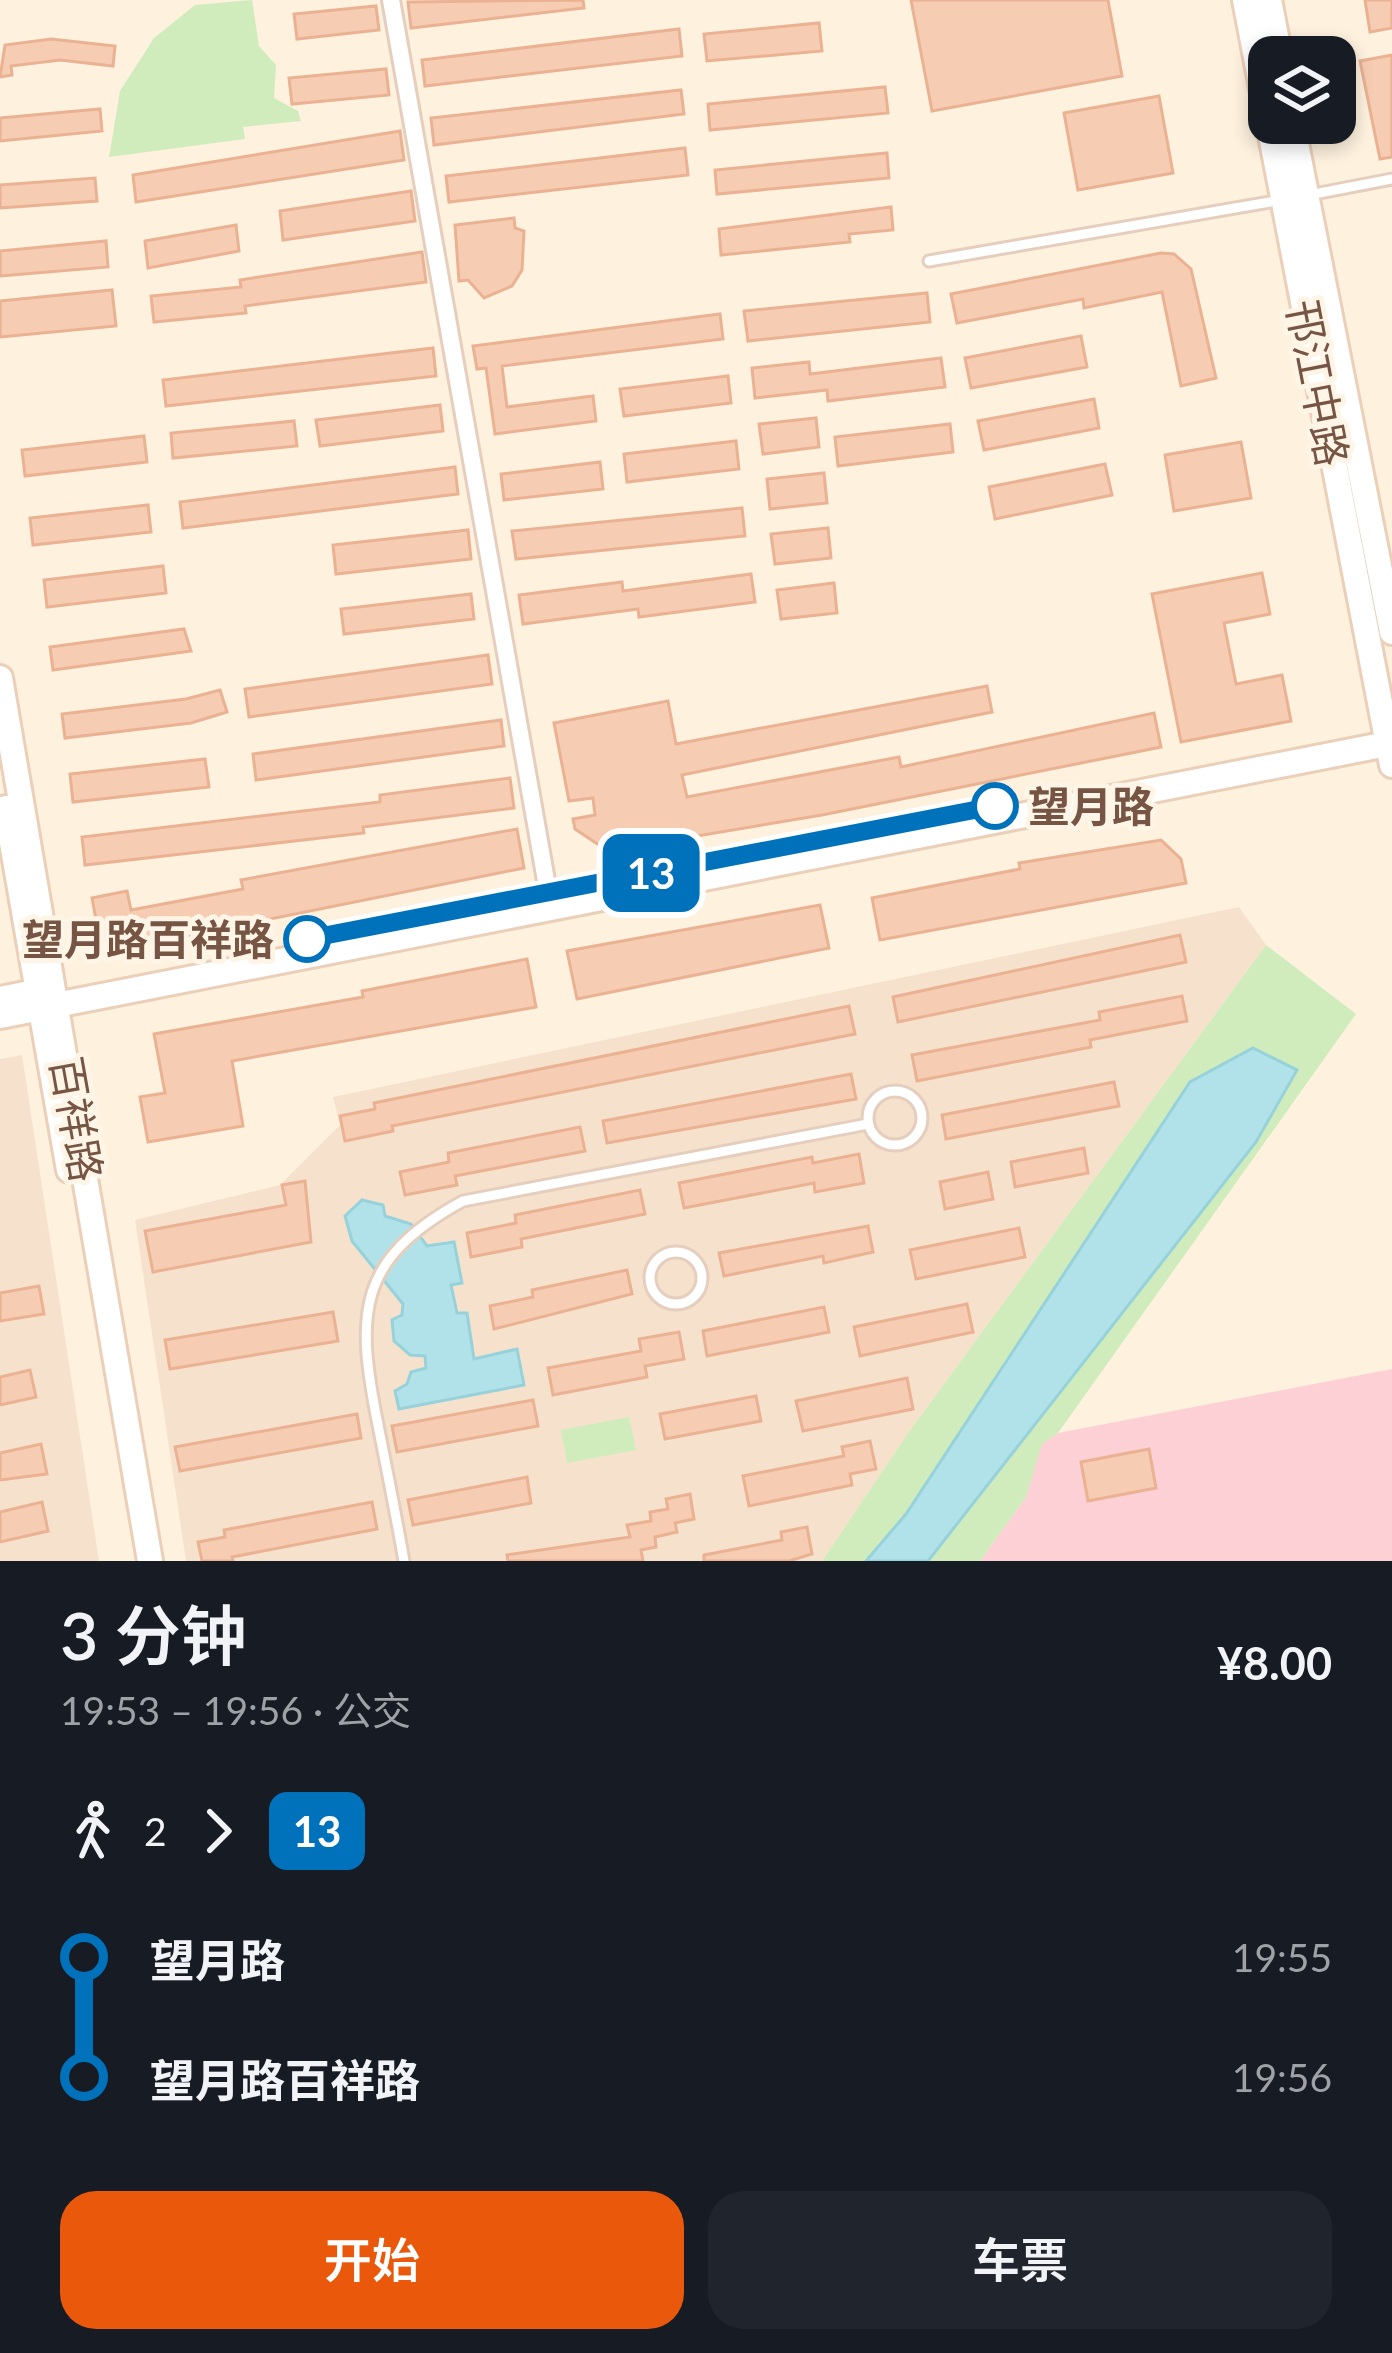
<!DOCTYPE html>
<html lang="zh">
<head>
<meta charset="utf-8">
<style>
	body { margin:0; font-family:Lato,"Noto Sans SC",sans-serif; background:#20242c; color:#f1f3f6; height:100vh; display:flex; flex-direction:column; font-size:45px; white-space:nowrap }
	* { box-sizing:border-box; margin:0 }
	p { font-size:39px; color:#9ea1a6 }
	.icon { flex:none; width:66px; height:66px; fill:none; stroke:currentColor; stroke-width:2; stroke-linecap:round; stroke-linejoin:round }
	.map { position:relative; height:1561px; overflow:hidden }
	.sheet { display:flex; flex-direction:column; background:#171b24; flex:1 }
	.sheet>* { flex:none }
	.badge { padding:0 24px; border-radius:18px; font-size:42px; line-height:78px }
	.fabs { position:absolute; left:1248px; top:36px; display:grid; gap:24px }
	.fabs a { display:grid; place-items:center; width:108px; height:108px; border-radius:24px; background:#171b24; box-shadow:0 6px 18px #0003; font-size:60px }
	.map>.badge { position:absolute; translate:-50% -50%; box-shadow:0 0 0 6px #fff }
	.legs { display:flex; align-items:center; gap:18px; height:132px; padding:0 60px; font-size:39px }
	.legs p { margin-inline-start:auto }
	.summary { display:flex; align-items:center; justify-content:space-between; height:204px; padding:0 60px }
	h1 { font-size:66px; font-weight:600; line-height:90px }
	.cta { display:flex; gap:24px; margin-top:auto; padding:24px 60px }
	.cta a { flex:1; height:138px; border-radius:36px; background:#ea580c; color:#fff; font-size:48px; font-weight:600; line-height:138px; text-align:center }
	.cta a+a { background:#20242c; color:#f1f3f6 }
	ul { padding:0 60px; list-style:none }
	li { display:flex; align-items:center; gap:42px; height:120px; font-size:45px }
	li i { display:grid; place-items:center; width:18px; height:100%; margin:0 15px; background:currentColor }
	li i::after { content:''; width:30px; height:30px; margin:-15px; border:9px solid; border-radius:50%; background:#171b24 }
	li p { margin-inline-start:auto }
	li:first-child i { background:linear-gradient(#0000 50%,currentColor 0) }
	li:last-child i { background:linear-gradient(currentColor 50%,#0000 0) }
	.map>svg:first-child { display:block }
	.residential { fill:#f6e2cc }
	.medical { fill:#fdd0d6 }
	.green { fill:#d0ecbc }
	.water { fill:#b2e2e9; stroke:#97d2db; stroke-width:3 }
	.building { fill:#f6cdb3; stroke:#eab293; stroke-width:3 }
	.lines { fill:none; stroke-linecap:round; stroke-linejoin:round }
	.lane-casing { stroke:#e5cebd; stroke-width:15 }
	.street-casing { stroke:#e5cebd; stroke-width:22 }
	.secondary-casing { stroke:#eacfb9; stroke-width:30 }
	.lane { stroke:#fff; stroke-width:9 }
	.street { stroke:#fff; stroke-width:16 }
	.secondary { stroke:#fff; stroke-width:24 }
	.line-1-casing { stroke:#fff; stroke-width:27 }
	.line-1 { stroke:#0072bc; stroke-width:18 }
	.stop-1-dot { fill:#fff; stroke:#0072bc; stroke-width:6 }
	.labels { text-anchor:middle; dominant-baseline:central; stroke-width:10; stroke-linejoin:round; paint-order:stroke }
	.street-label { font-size:42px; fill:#765544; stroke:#fff5e6 }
	.stop-label { font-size:42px; font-weight:bold; fill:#765544; stroke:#fff5e6; text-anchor:start }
</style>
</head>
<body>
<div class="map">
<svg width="1392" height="1561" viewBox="0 0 1392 1561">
	<rect width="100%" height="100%" fill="#fef1de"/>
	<g class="residential">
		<polygon points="1239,907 1266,945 908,1433 822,1561 186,1561 135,1220 280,1185 340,1125 333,1097"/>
		<polygon points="22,1055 99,1561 0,1561 0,1059"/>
	</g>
	<polygon class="medical" points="1392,1369 1392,1561 980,1561 1026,1497 1041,1444 1058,1433"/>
	<g class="green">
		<polygon points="252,0 259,46 276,65 274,98 298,111 301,121 243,127 245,139 109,157 120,91 154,38 195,5"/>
		<polygon points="1266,945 1356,1014 1058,1433 1042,1444 1026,1497 980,1561 822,1561 908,1433"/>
		<polygon points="629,1417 636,1450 567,1463 561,1430"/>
	</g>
	<g class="water">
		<polygon points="1253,1048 1297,1070 1256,1142 928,1561 866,1561 906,1514 1190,1082"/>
		<polygon points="362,1200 383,1205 385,1216 411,1224 427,1246 454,1242 462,1283 451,1285 457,1313 467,1313 474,1359 517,1349 524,1385 399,1409 395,1391 407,1384 411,1372 426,1368 425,1356 410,1355 394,1341 392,1320 402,1315 403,1304 352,1241 345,1216"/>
	</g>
	<g class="building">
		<polygon points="583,0 584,8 411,28 408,2"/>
		<polygon points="911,0 1108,0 1122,76 932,111"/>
		<polygon points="1365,0 1392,0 1392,28 1370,32"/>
		<polygon points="376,6 379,30 297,39 294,14"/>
		<polygon points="819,23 822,51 707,61 704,34"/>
		<polygon points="679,29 682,56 425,86 422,60"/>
		<polygon points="51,39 115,46 113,66 60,60 11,66 12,75 0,77 5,45"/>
		<polygon points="1392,55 1392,157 1380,159 1360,61"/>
		<polygon points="386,69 389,95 292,104 289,78"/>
		<polygon points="885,87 888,113 710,130 708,104"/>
		<polygon points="681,90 684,114 434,145 431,118"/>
		<polygon points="1159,96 1173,173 1078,190 1064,113"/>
		<polygon points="100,109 102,131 0,141 0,118"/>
		<polygon points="400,131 404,160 136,202 133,175"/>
		<polygon points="685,148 688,175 449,202 446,176"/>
		<polygon points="887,153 889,178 717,194 715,170"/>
		<polygon points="95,178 97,201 0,208 0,185"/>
		<polygon points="411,191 415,221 283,240 280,211"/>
		<polygon points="891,207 893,230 849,234 850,242 721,255 719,229"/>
		<polygon points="514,218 515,228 524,231 522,270 512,286 484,298 468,280 459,281 455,225"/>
		<polygon points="236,225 239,251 148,268 145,241"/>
		<polygon points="106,241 108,267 0,276 0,251"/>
		<polygon points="422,252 426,282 245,306 246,313 154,322 151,296 241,287 240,280"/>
		<polygon points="1161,253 1174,254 1191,269 1216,378 1181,386 1162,292 1084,308 1083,299 957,323 951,294"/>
		<polygon points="112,290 116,326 0,337 0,301"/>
		<polygon points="927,293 930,322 748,341 744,311"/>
		<polygon points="720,314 723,339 502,366 507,407 593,396 596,421 495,434 486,368 477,369 473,346"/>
		<polygon points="1081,336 1087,367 971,388 965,358"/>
		<polygon points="433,348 436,376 166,406 163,380"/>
		<polygon points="941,358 945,387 828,401 827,390 755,398 752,368 809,362 810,374"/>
		<polygon points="728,376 731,403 624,416 620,389"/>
		<polygon points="1094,399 1099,428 984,450 978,421"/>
		<polygon points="440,405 443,431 320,446 316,420"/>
		<polygon points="816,418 819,447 763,454 759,424"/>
		<polygon points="294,421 297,446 173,458 171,433"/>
		<polygon points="950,424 953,452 838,466 835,437"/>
		<polygon points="144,436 147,462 25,476 22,450"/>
		<polygon points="736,441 739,469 627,482 624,454"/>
		<polygon points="1241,442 1251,498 1174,511 1165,455"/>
		<polygon points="600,462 603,489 504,500 501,474"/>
		<polygon points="1105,464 1112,495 995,519 989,487"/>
		<polygon points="455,467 458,494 183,528 180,502"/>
		<polygon points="824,473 827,503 770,509 767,479"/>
		<polygon points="148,505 151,532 33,545 30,518"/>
		<polygon points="742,508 745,536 516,559 512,531"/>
		<polygon points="828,528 831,558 775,564 771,534"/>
		<polygon points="468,530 471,559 336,574 333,545"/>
		<polygon points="163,566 166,593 47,607 44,580"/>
		<polygon points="1262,573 1270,614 1224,623 1236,684 1282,675 1291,721 1181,742 1152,594"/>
		<polygon points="751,574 755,602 639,617 638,609 523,624 519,595 622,582 623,591"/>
		<polygon points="834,583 837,613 781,619 777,590"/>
		<polygon points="471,594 474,619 344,634 341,609"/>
		<polygon points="184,629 191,651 53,670 50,647"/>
		<polygon points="488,655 492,684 249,717 245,689"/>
		<polygon points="987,686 992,712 682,775 687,797 899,757 901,767 1154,713 1161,747 822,815 608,851 575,829 573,819 595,815 593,798 569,801 554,723 668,701 676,744"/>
		<polygon points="220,690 227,712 191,723 65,738 62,714 186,699"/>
		<polygon points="501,720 504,746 256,780 253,754"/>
		<polygon points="205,759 209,787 73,802 70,774"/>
		<polygon points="510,778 514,808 363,827 364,833 85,865 82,837 380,802 380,795"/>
		<polygon points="517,829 524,868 116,950 99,936 92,898 127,891 131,910 243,889 241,880"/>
		<polygon points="1161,840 1181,859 1186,883 880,940 872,898 1020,869 1019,863"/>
		<polygon points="820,905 829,948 577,999 567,951"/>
		<polygon points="1180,935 1186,962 898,1022 893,997"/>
		<polygon points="527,959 536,1007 232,1061 243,1126 148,1142 140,1097 165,1093 154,1034 363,997 362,991"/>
		<polygon points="1182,996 1187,1021 1090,1040 1091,1047 917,1081 912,1055 1100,1020 1099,1012"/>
		<polygon points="849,1006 855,1034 392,1126 393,1131 345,1141 340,1116 375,1109 374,1103"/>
		<polygon points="851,1074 856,1099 607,1143 603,1121"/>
		<polygon points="1114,1082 1119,1106 946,1139 942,1115"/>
		<polygon points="580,1127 585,1151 455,1176 457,1185 405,1195 400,1172 449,1162 448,1153"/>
		<polygon points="1084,1148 1088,1173 1015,1187 1011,1162"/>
		<polygon points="859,1154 864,1183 815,1192 814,1183 684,1208 679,1183 812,1157 813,1163"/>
		<polygon points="988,1172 993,1199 945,1209 940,1182"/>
		<polygon points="305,1181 311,1242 153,1272 145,1231 286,1205 282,1185"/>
		<polygon points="640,1190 645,1214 521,1239 522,1247 471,1257 467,1233 516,1223 515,1215"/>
		<polygon points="868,1226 873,1252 824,1263 823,1256 724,1276 719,1253"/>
		<polygon points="1019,1228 1025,1257 916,1279 910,1250"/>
		<polygon points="627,1270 632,1294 494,1329 490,1306 533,1297 532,1290"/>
		<polygon points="39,1286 44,1314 0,1321 0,1293"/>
		<polygon points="967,1304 973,1332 860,1356 854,1327"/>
		<polygon points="824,1307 829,1332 707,1356 703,1331"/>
		<polygon points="333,1312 338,1341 170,1369 165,1340"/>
		<polygon points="679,1332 684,1359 645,1366 647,1377 553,1395 548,1368 641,1351 639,1339"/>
		<polygon points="30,1370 36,1397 0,1405 0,1377"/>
		<polygon points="907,1378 913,1409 803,1431 796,1401"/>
		<polygon points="756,1396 761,1421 665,1439 660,1414"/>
		<polygon points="533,1400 538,1426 397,1452 392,1426"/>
		<polygon points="357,1414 361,1438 180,1471 175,1447"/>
		<polygon points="870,1441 876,1469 850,1474 852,1485 749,1506 743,1476 844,1456 842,1447"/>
		<polygon points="41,1444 47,1474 0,1480 0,1453"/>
		<polygon points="1149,1449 1156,1488 1088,1501 1081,1462"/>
		<polygon points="527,1477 531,1503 413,1525 408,1500"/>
		<polygon points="690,1494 694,1519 675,1523 677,1532 655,1537 656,1547 641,1550 643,1561 508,1561 507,1555 630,1537 627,1525 651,1521 650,1512 668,1509 666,1499"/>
		<polygon points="42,1502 48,1531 0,1542 0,1512"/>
		<polygon points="372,1502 377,1529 232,1557 233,1561 202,1561 198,1542 225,1537 224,1530"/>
		<polygon points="807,1527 812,1554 789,1561 704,1561 704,1555 782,1540 781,1532"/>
	</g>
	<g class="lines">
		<defs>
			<g id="lane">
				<polyline points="1309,195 1392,179"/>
				<polyline points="929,261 1281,200"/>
				<circle cx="895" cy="1118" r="27"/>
				<circle cx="676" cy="1278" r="26"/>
				<path d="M404,1561C396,1516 387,1470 378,1425C356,1315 355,1260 463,1201L868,1124"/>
			</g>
			<polyline id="street" points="391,0 548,892"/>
			<g id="secondary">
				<polyline points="1245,0 1392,765"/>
				<polyline points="1269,0 1280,57"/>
				<polyline points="1292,123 1392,632"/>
				<polyline points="0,678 150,1561"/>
				<polyline points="6,808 69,1170"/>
				<polyline points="0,999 40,991"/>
				<polyline points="0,1016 1392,743"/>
			</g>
		</defs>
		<use href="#lane" class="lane-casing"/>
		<use href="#street" class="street-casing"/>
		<use href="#secondary" class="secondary-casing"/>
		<use href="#lane" class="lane"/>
		<use href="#street" class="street"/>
		<use href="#secondary" class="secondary"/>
	</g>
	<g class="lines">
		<defs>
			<polyline id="line-1" points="307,939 995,806"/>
		</defs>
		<use href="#line-1" class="line-1-casing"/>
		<use href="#line-1" class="line-1"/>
	</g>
	<g class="stop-1-dot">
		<circle cx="995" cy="806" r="21"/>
		<circle cx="307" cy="939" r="21"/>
	</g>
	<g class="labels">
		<g class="street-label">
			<text transform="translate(1318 383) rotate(79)">邗江中路</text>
			<text transform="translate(77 1119) rotate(80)">百祥路</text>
		</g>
		<g class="stop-label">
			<text x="1028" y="806">望月路</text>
			<text x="274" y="939" text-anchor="end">望月路百祥路</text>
		</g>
	</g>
</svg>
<div class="fabs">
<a><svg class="icon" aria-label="layers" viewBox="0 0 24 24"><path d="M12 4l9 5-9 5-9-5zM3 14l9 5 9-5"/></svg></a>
</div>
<b class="badge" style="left:651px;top:873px;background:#0072bc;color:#fff">13</b>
</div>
<section class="sheet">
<div class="summary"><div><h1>3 分钟</h1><p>19:53 – 19:56 · 公交</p></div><b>¥8.00</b></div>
<div class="legs"><svg class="icon" aria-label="walk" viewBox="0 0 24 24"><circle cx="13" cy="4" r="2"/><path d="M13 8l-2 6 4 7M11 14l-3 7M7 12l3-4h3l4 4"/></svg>2<svg class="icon" aria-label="forward" viewBox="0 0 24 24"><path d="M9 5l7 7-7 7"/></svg><b class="badge" style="background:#0072bc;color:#fff">13</b></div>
<ul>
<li><i style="color:#0072bc"></i><b>望月路</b><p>19:55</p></li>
<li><i style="color:#0072bc"></i><b>望月路百祥路</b><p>19:56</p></li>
</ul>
<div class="cta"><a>开始</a><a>车票</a></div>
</section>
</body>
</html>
